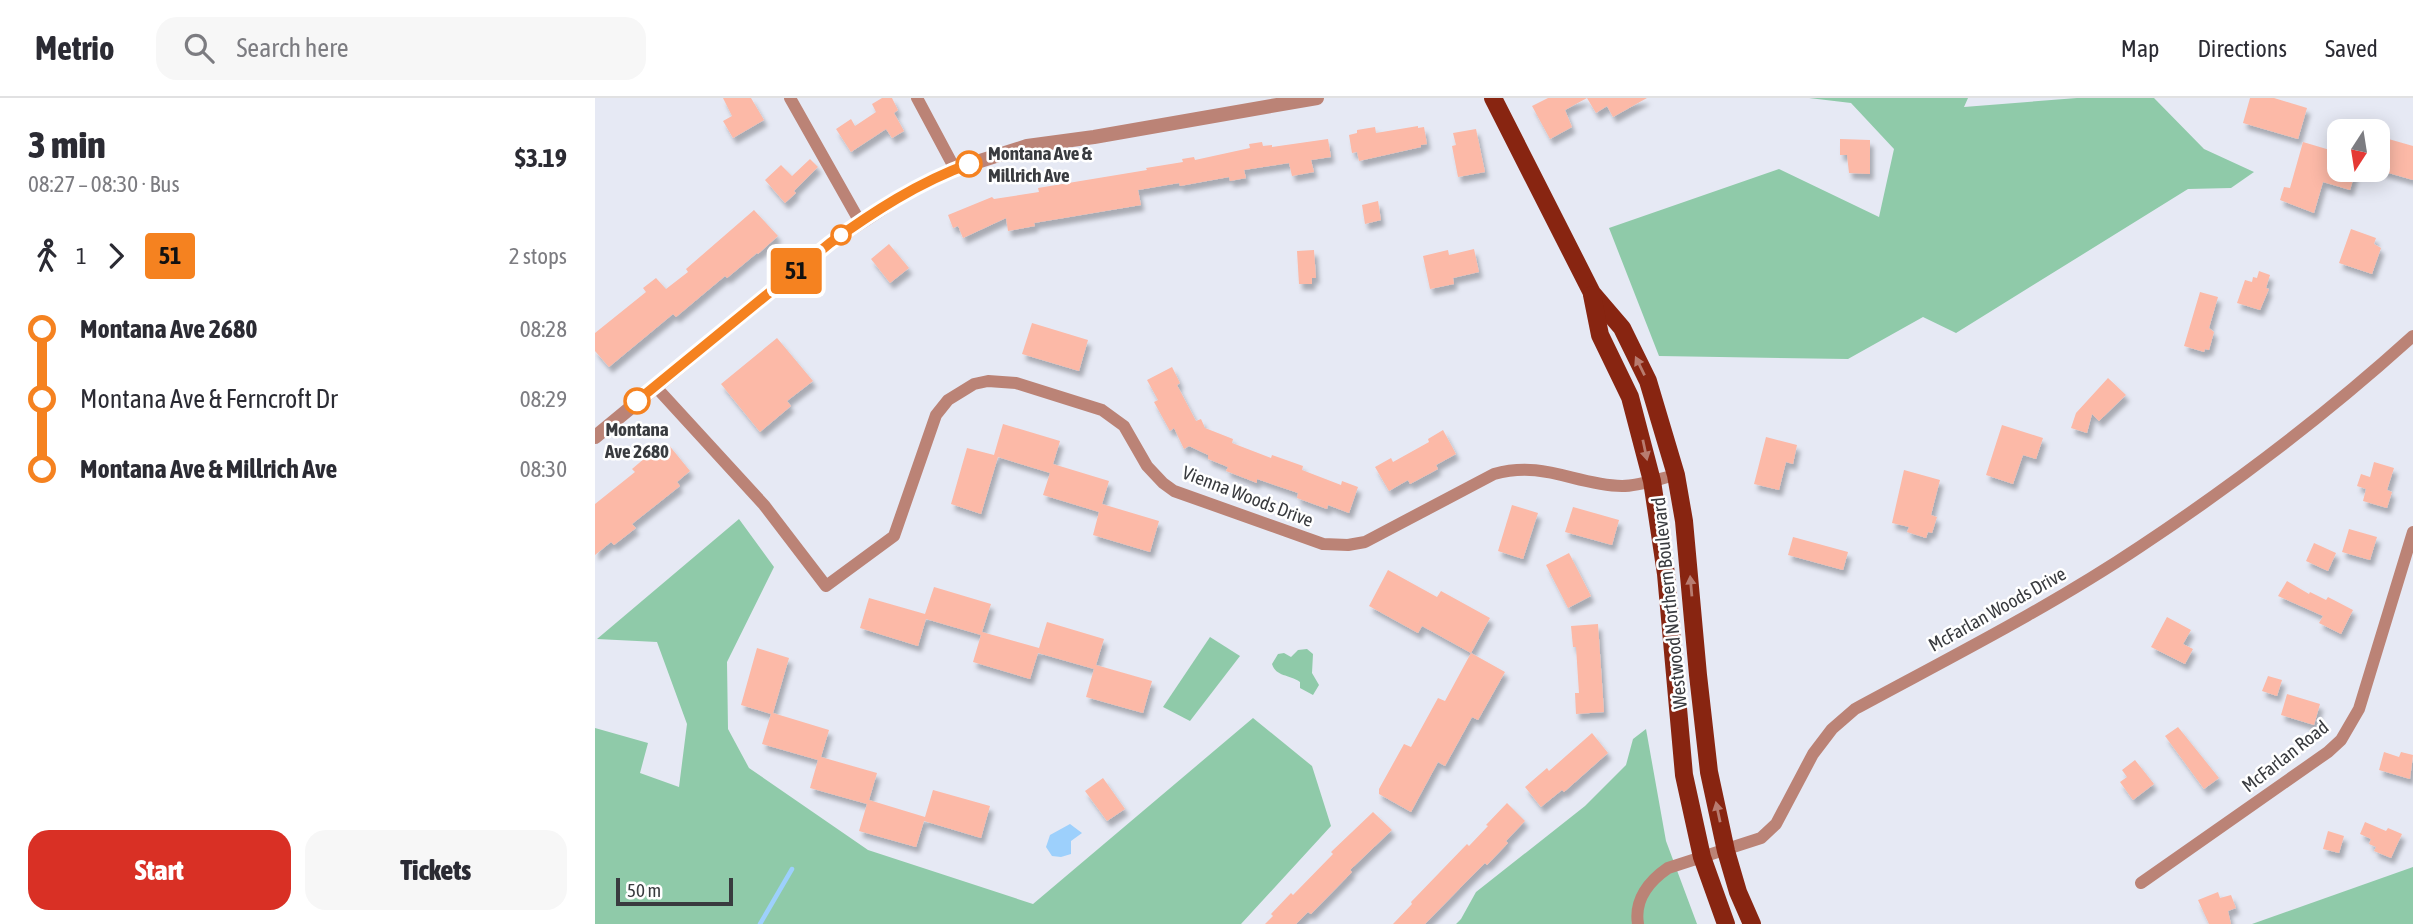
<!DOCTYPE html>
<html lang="en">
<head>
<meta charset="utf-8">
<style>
	body { margin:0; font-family:"Asap Condensed",sans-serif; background:#f7f7f7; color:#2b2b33; height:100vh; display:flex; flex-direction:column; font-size:26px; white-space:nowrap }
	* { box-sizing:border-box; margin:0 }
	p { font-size:23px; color:#7c7c81 }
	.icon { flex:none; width:38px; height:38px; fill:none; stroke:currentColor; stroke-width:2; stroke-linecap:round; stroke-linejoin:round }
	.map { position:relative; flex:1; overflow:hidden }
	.panel { display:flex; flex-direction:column; background:#fff; width:595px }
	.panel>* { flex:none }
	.badge { padding:0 14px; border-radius:5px; font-size:24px; line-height:46px }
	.needle { width:46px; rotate:192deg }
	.tools { position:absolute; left:1732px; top:21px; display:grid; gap:14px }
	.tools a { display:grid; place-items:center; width:63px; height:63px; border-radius:14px; background:#fff; box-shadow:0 4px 18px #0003; font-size:35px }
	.scale { position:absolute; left:21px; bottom:18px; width:117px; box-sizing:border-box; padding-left:7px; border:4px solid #393b3f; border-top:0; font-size:19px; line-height:24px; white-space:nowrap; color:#393b3f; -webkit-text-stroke:5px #fff; paint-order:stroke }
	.map>.badge { position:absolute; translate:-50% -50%; box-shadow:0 0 0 4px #fff }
	.legs { display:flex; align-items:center; gap:10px; height:77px; padding:0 28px; font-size:23px }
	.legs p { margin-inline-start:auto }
	.summary { display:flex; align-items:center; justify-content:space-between; height:119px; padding:0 28px }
	h1 { font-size:38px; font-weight:800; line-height:52px }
	.button { display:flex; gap:14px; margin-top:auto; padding:14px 28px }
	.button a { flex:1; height:80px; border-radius:21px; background:#d93025; color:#fff; font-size:28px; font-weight:800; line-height:80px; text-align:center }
	.button a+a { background:#f7f7f7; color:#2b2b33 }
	ul { padding:0 28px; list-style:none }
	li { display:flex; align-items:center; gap:24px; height:70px; font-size:26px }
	li i { display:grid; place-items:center; width:10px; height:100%; margin:0 9px; background:currentColor }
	li i::after { content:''; width:18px; height:18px; margin:-9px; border:5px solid; border-radius:50%; background:#fff }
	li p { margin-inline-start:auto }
	li:first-child i { background:linear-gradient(#0000 50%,currentColor 0) }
	li:last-child i { background:linear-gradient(currentColor 50%,#0000 0) }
	header { display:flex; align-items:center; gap:42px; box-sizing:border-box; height:98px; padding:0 35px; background:#fff; border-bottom:2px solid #e1e1e2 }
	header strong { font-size:33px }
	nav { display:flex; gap:38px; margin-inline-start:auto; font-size:24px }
	.search { width:490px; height:63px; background:#f7f7f7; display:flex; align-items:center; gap:18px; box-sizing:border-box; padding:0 24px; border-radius:21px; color:#7c7c81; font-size:26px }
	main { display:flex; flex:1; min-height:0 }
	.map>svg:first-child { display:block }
	.green { fill:#8fcaa9 }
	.water { fill:#9dd0fc }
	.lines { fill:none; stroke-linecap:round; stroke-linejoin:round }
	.stream { stroke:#9dd0fc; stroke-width:4.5 }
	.building { fill:#fcb9a7; filter:url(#shadow) }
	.minor { stroke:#bb8376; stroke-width:12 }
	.tertiary { stroke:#bb8376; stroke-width:14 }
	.primary { stroke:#882511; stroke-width:18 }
	.oneway { fill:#b87c70 }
	.line-1-casing { stroke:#fff; stroke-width:16 }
	.line-1 { stroke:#f58220; stroke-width:10 }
	.stop-1-dot { fill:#fff; stroke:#f58220; stroke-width:3.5 }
	.labels { text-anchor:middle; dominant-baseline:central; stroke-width:5; stroke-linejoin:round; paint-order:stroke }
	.stop-label { font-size:19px; font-weight:bold; fill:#393b3f; stroke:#fff; text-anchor:start }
	.street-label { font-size:19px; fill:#393b3f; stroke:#fff }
</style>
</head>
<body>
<header>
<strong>Metrio</strong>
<div class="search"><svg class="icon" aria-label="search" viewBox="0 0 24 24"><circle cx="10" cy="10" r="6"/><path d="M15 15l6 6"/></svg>Search here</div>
<nav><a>Map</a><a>Directions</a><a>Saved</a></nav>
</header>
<main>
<section class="panel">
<div class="summary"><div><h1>3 min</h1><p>08:27 – 08:30 · Bus</p></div><b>$3.19</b></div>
<div class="legs"><svg class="icon" aria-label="walk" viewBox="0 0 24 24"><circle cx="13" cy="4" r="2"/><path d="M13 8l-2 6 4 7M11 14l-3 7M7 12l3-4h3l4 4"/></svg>1<svg class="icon" aria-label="forward" viewBox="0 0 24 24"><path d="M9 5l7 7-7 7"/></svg><b class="badge" style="background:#f58220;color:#111">51</b><p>2 stops</p></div>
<ul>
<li><i style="color:#f58220"></i><b>Montana Ave 2680</b><p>08:28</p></li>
<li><i style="color:#f58220"></i><span>Montana Ave &amp; Ferncroft Dr</span><p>08:29</p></li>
<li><i style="color:#f58220"></i><b>Montana Ave &amp; Millrich Ave</b><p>08:30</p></li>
</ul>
<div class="button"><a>Start</a><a>Tickets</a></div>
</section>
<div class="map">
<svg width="1818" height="826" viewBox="0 0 1818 826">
	<defs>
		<filter id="shadow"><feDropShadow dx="3.5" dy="6" stdDeviation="2" flood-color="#0004"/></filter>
	</defs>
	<rect width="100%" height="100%" fill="#e6e9f4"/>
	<g class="green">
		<polygon points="1214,0 1373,0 1369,9 1482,0 1559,0 1609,51 1659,74 1636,90 1593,91 1361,235 1328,219 1253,261 1064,258 1014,130 1184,71 1284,119 1299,51 1256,5"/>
		<polygon points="144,421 179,469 132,564 133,631 154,670 273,752 438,806 658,620 717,668 736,728 646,826 0,826 0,630 53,645 45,675 84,689 92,626 62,544 2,541"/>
		<polygon points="615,539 645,558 595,623 568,609"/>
		<path d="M712,551L718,556L717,575L724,587L718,597L705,590V584C694,576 681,579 677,566L683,556L689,555L696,559L703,552Z"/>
		<polygon points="1051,631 1071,743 1102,826 861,826 866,821 881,794 990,708 1031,667 1038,641"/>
		<polygon points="1818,769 1818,826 1657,826"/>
	</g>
	<polygon class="water" points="475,726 487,735 476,743 476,756 466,759 457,758 451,749 455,737"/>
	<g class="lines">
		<polyline class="stream" points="165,826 197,771"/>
	</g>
	<g class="building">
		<polygon points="128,0 156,0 169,22 138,40 128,23 137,18"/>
		<polygon points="287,0 297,0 303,12 299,15 309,33 297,40 291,31 256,54 241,31 256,21 260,28 281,14 277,6"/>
		<polygon points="953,0 992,0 970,12 977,29 955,41 937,8"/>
		<polygon points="992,0 1052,0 1018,19 1012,8 1001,15"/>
		<polygon points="1655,0 1679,0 1712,10 1703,41 1648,25"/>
		<polygon points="823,28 823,30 829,29 832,46 826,47 826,49 764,63 762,54 757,55 754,37 762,35 762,32 780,29 781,35"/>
		<polygon points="881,31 890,74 863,79 857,48 861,47 858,35"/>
		<polygon points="1783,38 1818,48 1818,82 1783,72"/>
		<polygon points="733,41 736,59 716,62 719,74 697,78 694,65 649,72 651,80 635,83 634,79 585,88 584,85 543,92 546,107 439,125 440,128 413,133 411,120 368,140 363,128 358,130 353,117 397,99 399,101 444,94 443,90 552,72 551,70 588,64 587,61 599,59 600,62 655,50 654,46 667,44 668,48 677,47 677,49"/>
		<polygon points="1245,41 1275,42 1275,76 1254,75 1252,57 1245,57"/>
		<polygon points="1708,44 1745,55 1745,72 1761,72 1755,92 1728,84 1719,115 1685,102 1689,89 1695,90"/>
		<polygon points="215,61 223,69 199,93 201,95 190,105 170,82 186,67 197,78"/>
		<polygon points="783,103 786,122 770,126 767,107"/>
		<polygon points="159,112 183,138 163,156 162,155 132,180 130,178 81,219 78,216 14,269 0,253 0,235 51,194 48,190 61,180 71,191 93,174 91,171"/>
		<polygon points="1756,131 1781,140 1779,146 1786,150 1777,176 1744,165"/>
		<polygon points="294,146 314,170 295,185 276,161"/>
		<polygon points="879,151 884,174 858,180 859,186 835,191 828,158 853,152 854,157"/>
		<polygon points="719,152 721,180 717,180 717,186 704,186 702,153"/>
		<polygon points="1664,173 1675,177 1671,190 1674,191 1665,212 1642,205 1650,182 1657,184 1658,179 1662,180"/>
		<polygon points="1605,194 1623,199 1614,230 1619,234 1614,252 1610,251 1609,254 1589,248"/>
		<polygon points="437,225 493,242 484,273 427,256"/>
		<polygon points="182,240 218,283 192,303 196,308 165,334 126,286"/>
		<polygon points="577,269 585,285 582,287 601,323 606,321 610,330 638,341 637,345 676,360 677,357 708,368 707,372 746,387 747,383 763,389 754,415 733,407 732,411 702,400 703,395 662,381 662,385 631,373 633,369 613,361 613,357 594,348 589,351 579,330 575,333 559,304 563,302 552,282"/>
		<polygon points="1513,280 1531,297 1504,323 1497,316 1492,335 1476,330 1481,315"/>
		<polygon points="408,326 465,343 458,366 514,383 507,406 564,423 555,454 498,437 504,414 448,397 455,375 403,359 386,416 356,406 372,350 399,357"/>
		<polygon points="1407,327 1448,340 1441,361 1428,357 1418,386 1391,377"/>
		<polygon points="848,332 861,356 841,367 843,371 815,386 813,382 794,393 780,369 796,360 798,364 834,344 833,341"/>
		<polygon points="1171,339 1202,347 1198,366 1191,364 1184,392 1159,386"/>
		<polygon points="73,346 95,373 82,384 85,388 37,426 41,430 19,447 16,444 0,457 0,406 40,374 37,371 57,354 60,357"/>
		<polygon points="1779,364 1799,370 1792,392 1797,394 1792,410 1768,403 1771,391 1762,388 1766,376 1775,379"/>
		<polygon points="1309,372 1345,382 1336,417 1342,419 1337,435 1333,434 1331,440 1312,434 1314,429 1297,425"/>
		<polygon points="917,407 943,415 928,461 903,453"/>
		<polygon points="978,409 1024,422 1017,447 970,434"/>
		<polygon points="1754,431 1782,439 1775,462 1747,454"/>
		<polygon points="1198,439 1253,454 1248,472 1193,457"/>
		<polygon points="1719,445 1741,455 1733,473 1711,463"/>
		<polygon points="974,455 996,498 973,510 951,467"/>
		<polygon points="793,472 842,499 846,493 895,520 876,555 827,528 823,535 774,508"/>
		<polygon points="1692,483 1714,496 1715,494 1731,502 1733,499 1758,512 1746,536 1724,525 1728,518 1683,498"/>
		<polygon points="339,489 396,506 387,534 444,550 452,524 509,541 501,567 557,583 548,615 491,599 499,571 443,555 435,581 378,564 386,537 331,521 323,548 265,530 274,500 330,516"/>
		<polygon points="1572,519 1596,532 1588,546 1598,551 1590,566 1556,549"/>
		<polygon points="1003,526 1009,614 981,616 980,595 984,595 981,549 978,549 976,528"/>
		<polygon points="162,550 194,560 178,615 234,632 226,659 282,675 274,702 330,719 338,692 395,708 386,740 329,723 321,749 264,733 272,706 215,690 223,662 167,646 176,616 146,607"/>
		<polygon points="876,555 910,574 883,622 877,619 850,668 843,664 816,714 784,696 784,691 809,646 816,649 843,600 850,603"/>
		<polygon points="1673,578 1687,582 1682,598 1667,593"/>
		<polygon points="1692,596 1725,606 1719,627 1686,617"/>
		<polygon points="1583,629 1624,680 1609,691 1570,638"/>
		<polygon points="997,635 1013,655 969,694 967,692 946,709 930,689 952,670 954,673"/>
		<polygon points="1789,654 1804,659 1806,654 1818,657 1815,681 1784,672"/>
		<polygon points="1540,662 1559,686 1538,702 1525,684 1532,679 1527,672"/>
		<polygon points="508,680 530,711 512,723 490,693"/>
		<polygon points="912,705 930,723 911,743 913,745 892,767 890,765 870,785 830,826 798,826 817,806 816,804 872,746 874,748 893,728 891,727"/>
		<polygon points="778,714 797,732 755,772 757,774 716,816 713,814 701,826 670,826 678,818 676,816 696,795 698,797 738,756 736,754"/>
		<polygon points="1770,724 1791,733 1793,730 1807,736 1796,760 1779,753 1781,749 1774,746 1776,741 1765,736"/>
		<polygon points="1733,733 1749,738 1744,755 1728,751"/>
		<polygon points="1623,794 1625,800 1636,797 1641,810 1633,813 1636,826 1614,826 1603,802"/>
	</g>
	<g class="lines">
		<g class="minor">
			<polyline points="195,0 265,124"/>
			<polyline points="322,0 360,71"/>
			<path d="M60,288L169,407L231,488L299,438L341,317L353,302L379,286L393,283L421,285L507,312L529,328L552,368L568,385L579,393L728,446L753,447L770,444L899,376C949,362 980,387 1027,388C1045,388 1063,381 1081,377"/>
			<polyline points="1546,785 1733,654 1746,642 1764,611 1818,434"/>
			<path d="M1043,826C1039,802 1054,783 1073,770L1166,740L1181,726L1218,656L1237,631L1260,611C1356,559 1455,509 1546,448C1641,385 1733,315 1818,238"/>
		</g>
		<polyline class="tertiary" points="0,339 235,145 311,95 360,71 432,48 499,39 722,0"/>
		<g class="primary">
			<polyline points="898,0 997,195 1027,230 1053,283 1081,377 1089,423 1103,577 1114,674 1131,753 1143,794 1157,826"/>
			<polyline points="997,197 1005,237 1035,299 1057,383 1071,476 1089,677 1107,759 1131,826"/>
		</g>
	</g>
	<defs><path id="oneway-solid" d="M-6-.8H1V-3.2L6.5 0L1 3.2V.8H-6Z" transform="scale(1.75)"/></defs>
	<g class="oneway">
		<use href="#oneway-solid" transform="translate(1045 268) rotate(-116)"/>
		<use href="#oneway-solid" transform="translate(1050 352) rotate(78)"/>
		<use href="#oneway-solid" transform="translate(1096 488) rotate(-95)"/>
		<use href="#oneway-solid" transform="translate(1123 714) rotate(-102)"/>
	</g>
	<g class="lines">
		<defs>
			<path id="line-1" d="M42,303L235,145C278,114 324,84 374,66"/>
		</defs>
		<use href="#line-1" class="line-1-casing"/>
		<use href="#line-1" class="line-1"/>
	</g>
	<g class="stop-1-dot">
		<circle cx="374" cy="66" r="12"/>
		<circle cx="246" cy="137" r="9"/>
		<circle cx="42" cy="303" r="12"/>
	</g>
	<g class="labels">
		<g class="stop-label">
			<text x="393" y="55">Montana Ave &amp;<tspan x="393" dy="22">Millrich Ave</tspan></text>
			<text x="42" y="331" text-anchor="middle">Montana<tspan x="42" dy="22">Ave 2680</tspan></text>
		</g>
		<g class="street-label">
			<text transform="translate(653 398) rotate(21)">Vienna Woods Drive</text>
			<text transform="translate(1074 505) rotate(-96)">Westwood Northern Boulevard</text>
			<text transform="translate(1402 511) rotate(-29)">McFarlan Woods Drive</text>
			<text transform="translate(1690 658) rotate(-38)">McFarlan Road</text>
		</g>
	</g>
</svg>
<div class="tools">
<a><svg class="needle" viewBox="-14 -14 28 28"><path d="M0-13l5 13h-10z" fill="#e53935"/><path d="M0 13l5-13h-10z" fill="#7c7c81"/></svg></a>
</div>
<div class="scale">50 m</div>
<b class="badge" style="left:201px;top:173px;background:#f58220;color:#111">51</b>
</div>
</main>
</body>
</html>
